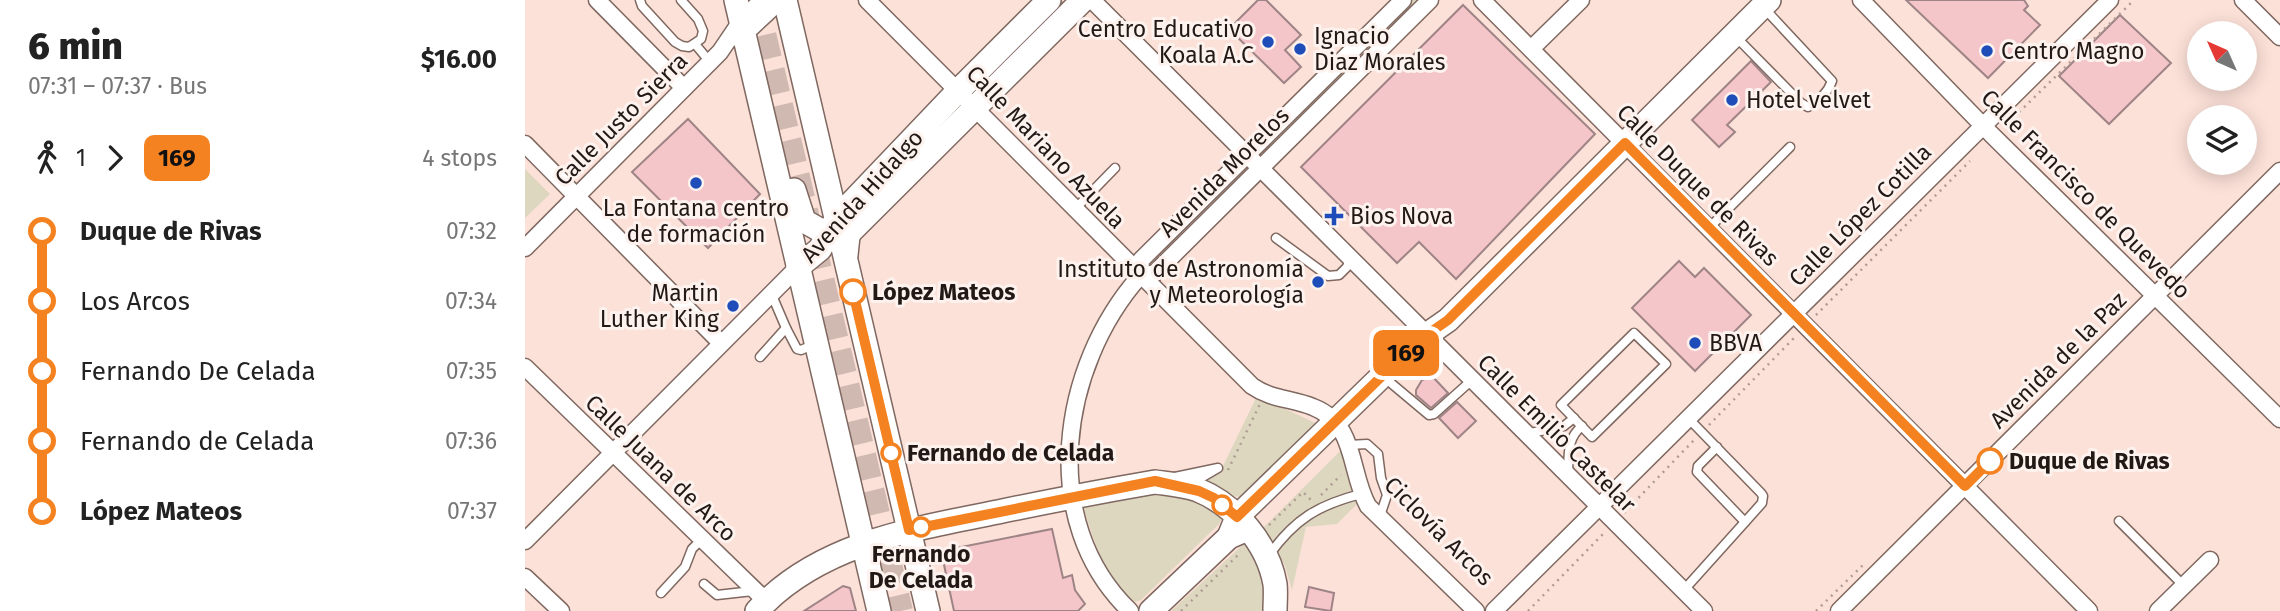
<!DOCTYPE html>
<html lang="en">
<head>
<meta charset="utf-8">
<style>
	body { margin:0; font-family:"Fira Sans",sans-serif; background:#f2f2f2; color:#222; height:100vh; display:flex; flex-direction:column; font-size:26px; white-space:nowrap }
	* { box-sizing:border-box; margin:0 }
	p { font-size:23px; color:#767676 }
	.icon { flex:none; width:38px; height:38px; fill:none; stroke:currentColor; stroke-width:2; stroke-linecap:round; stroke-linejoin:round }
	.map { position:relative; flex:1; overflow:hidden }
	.side { display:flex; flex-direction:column; background:#fff; width:525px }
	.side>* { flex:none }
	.badge { padding:0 14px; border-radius:10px; font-size:24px; line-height:46px }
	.needle { width:46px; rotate:315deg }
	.buttons { position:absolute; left:1662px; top:21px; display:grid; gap:14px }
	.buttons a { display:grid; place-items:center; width:70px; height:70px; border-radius:50%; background:#fff; box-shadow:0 4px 18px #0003; font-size:35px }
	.map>.badge { position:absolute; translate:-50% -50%; box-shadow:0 0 0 4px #fff }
	.legs { display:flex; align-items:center; gap:10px; height:77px; padding:0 28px; font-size:23px }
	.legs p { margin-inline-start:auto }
	.head { display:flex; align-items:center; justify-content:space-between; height:119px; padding:0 28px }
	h1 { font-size:38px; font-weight:800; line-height:52px }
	ul { padding:0 28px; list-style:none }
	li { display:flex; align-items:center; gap:24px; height:70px; font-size:26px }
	li i { display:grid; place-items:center; width:10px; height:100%; margin:0 9px; background:currentColor }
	li i::after { content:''; width:18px; height:18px; margin:-9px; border:5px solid; border-radius:50%; background:#fff }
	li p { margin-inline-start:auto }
	li:first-child i { background:linear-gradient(#0000 50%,currentColor 0) }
	li:last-child i { background:linear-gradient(currentColor 50%,#0000 0) }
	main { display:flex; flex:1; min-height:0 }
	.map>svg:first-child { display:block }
	.green { fill:#ded7c0 }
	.building { fill:#f4c5c9; stroke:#9e8486; stroke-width:2 }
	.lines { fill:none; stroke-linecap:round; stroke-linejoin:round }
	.primary-tunnel { stroke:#d0b9b1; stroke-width:24; stroke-dasharray:24 12; stroke-linecap:butt }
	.lane-casing { stroke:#7f6860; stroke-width:11 }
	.street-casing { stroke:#7f6860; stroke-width:19 }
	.secondary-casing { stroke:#7f6860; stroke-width:26 }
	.path { stroke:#b09c95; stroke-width:2.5; stroke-dasharray:2 5; stroke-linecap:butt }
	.lane { stroke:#fff; stroke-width:8 }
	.street { stroke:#fff; stroke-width:16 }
	.secondary { stroke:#fff; stroke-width:23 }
	.line-1-casing { stroke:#fff; stroke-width:16 }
	.line-1 { stroke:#f58220; stroke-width:10 }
	.poi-dot { fill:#1e4dba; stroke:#fdf2ee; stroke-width:2.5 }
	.stop-1-dot { fill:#fff; stroke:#f58220; stroke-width:3.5 }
	.labels { text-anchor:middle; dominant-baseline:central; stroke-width:6; stroke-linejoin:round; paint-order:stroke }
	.poi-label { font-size:23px; fill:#221916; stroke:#fdf2ee; text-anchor:start }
	.street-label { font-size:23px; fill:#221916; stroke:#fdf2ee }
	.stop-label { font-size:23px; font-weight:bold; fill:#221916; stroke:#fdf2ee; text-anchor:start }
</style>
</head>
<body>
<main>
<section class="side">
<div class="head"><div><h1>6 min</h1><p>07:31 – 07:37 · Bus</p></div><b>$16.00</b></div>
<div class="legs"><svg class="icon" aria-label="walk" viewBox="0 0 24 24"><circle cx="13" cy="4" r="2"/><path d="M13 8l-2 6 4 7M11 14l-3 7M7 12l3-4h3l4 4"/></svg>1<svg class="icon" aria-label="forward" viewBox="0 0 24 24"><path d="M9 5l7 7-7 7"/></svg><b class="badge" style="background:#f58220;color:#111">169</b><p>4 stops</p></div>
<ul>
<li><i style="color:#f58220"></i><b>Duque de Rivas</b><p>07:32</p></li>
<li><i style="color:#f58220"></i><span>Los Arcos</span><p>07:34</p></li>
<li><i style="color:#f58220"></i><span>Fernando De Celada</span><p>07:35</p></li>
<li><i style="color:#f58220"></i><span>Fernando de Celada</span><p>07:36</p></li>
<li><i style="color:#f58220"></i><b>López Mateos</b><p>07:37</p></li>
</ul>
</section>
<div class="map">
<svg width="1755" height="611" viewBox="0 0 1755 611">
	<rect width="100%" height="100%" fill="#fce1d8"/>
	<g class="green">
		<polygon points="885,0 900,0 746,154 738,146"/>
		<polygon points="0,169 25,194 0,218"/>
		<path d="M732,396L795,425L719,498C704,496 692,487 678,483L696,470Z"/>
		<polygon points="816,450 822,456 833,503 812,524 781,527 767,590 760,566 738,528"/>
		<path d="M633,493C660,496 676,499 697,518L694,524L616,600L610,602C583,589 566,533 558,506Z"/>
		<polygon points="722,541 738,565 743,611 646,611"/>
	</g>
	<g class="building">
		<polygon points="733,0 741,0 776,35 760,50 776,67 759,83 704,29"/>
		<polygon points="1381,0 1499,0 1503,6 1499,10 1515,25 1463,78"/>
		<polygon points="938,5 1070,134 931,279 894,242 872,263 776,167"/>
		<polygon points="1595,15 1646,63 1584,124 1534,76"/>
		<polygon points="1226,61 1246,82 1202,125 1210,132 1194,147 1167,120"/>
		<polygon points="163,119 235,194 183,248 107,172"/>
		<polygon points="1154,261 1170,277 1179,268 1226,315 1170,371 1107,308"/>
		<polygon points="907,376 923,393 906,408 891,395 891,390 897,380"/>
		<polygon points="932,402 951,421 933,438 914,418"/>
		<polygon points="527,529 538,578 547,575 550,590 560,604 553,611 429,611 416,551"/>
		<polygon points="318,586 325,588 331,611 279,611"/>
		<polygon points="784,587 809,593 806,611 780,607"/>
	</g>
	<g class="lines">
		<g class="primary-tunnel">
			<polyline points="231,0 376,611"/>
			<polyline points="446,96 541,0"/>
		</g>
		<defs>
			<g id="lane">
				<polyline points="115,0 117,6 150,42 157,46 164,47 176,39 178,31 173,19 156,0"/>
				<path d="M1211,37L1276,103L1283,107C1294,101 1303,92 1307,81L1238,7"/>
				<polyline points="170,44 185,62"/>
				<polyline points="550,209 590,168"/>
				<polyline points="1184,228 1265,147"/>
				<polyline points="751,238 803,276 814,275 822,267 825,258"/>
				<polyline points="261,328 272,349 276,350 290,344"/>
				<polygon points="1109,333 1141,364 1067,437 1036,405"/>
				<polyline points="235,357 261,328 246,293"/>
				<polyline points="867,384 904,415 909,414 947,380"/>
				<polyline points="1163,418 1236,493 1238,496 1237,503 1220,522 1172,472 1173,466 1192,447"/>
				<polyline points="1001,434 1039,426 1049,418"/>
				<polyline points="824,445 842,444 853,454 856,478 862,495 854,519"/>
				<path d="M1043,475C1044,456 1041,439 1057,426"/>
				<polyline points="650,477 693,468 669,482"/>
				<polyline points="1594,521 1659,586"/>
				<path d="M744,555C770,519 793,505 836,494"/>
				<polyline points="179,584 192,595 228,591"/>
				<polyline points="1158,591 1220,522"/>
				<polyline points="136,593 160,567 167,549 177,539"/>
			</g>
			<g id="street">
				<polyline points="72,0 159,88"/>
				<path d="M342,0L727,386C747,400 767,398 788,407C832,424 824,472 843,506L951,611"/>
				<polyline points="567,0 1179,611"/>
				<polyline points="957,0 1564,611"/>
				<polyline points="1336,0 1466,134 1755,419"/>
				<polyline points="1718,0 1755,37"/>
				<polyline points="214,39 256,0"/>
				<polyline points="1006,49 1056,0"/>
				<polyline points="0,144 196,343"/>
				<polyline points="0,248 195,52 216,21 237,0"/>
				<polyline points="615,276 630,273 905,0"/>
				<polyline points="615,276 616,260 878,0"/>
				<polyline points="0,367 241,601"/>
				<polyline points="0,541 273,267"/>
				<polyline points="0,577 36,611"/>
				<path d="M605,611C512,522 535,366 615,276"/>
				<polyline points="969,611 1585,0"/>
				<polyline points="1314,611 1755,171"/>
				<polyline points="1633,611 1685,560"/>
			</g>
			<g id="secondary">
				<polyline points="211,0 354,611"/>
				<polyline points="260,0 403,611"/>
				<polyline points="269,190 279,221 295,230 306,230"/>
				<polyline points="321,255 323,236 326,231 558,0"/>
				<polyline points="273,267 295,249 312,218 434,90 524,0"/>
				<polyline points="704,537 712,517 893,341 923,320 1244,0"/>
				<path d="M232,611C293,544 388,529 473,512C525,501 578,491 630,482C644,484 659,485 673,490C710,505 743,544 750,584C751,592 750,602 750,611"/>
				<polyline points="626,611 704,537 718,531"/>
			</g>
		</defs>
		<use href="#lane" class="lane-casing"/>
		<use href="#street" class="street-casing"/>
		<use href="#secondary" class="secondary-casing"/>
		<g class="path">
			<polyline points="1484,122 1609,0"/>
			<polyline points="1291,315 1445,161"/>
			<polyline points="1184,425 1272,335"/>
			<polyline points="703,470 735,404"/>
			<polyline points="796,495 816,475"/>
			<polyline points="1099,513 1169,440"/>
			<polyline points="744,525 778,492 787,501"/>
			<polyline points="656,611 716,552"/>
			<polyline points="1003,611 1079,533"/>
			<polyline points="1291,611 1338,565"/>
		</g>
		<use href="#lane" class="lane"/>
		<use href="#street" class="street"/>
		<use href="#secondary" class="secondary"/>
	</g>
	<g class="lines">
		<defs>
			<polyline id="line-1" points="328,292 384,530 630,481 674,491 689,498 712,517 893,341 923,320 1100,143 1440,486 1465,461"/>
		</defs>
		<use href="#line-1" class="line-1-casing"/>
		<use href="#line-1" class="line-1"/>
	</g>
	<g class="poi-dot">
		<circle cx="743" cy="42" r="7"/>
		<circle cx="775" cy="49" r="7"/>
		<circle cx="1462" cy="51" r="7"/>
		<circle cx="1207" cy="100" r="7"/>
		<circle cx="171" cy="183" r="7"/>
		<path d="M805.5 205.5h7v7h7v7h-7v7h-7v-7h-7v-7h7z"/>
		<circle cx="793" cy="282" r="7"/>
		<circle cx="208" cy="306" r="7"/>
		<circle cx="1170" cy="343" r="7"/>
	</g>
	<g class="stop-1-dot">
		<circle cx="328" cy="292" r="12"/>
		<circle cx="366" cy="453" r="9"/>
		<circle cx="1465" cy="461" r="12"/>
		<circle cx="697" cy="505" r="9"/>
		<circle cx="396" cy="527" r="9"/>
	</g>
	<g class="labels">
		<g class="poi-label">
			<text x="729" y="29" text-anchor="end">Centro Educativo<tspan x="729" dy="26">Koala A.C</tspan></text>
			<text x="789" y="36">Ignacio<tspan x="789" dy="26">Diaz Morales</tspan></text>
			<text x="1476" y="51">Centro Magno</text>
			<text x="1221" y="100">Hotel velvet</text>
			<text x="171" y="208" text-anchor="middle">La Fontana centro<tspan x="171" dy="26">de formación</tspan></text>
			<text x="825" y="216">Bios Nova</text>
			<text x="779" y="269" text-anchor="end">Instituto de Astronomía<tspan x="779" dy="26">y Meteorología</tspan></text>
			<text x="194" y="293" text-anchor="end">Martin<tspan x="194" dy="26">Luther King</tspan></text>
			<text x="1184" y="343">BBVA</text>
		</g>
		<g class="street-label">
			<text transform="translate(96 119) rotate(-45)">Calle Justo Sierra</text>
			<text transform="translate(521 147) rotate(46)">Calle Mariano Azuela</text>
			<text transform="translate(699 172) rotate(-45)">Avenida Morelos</text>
			<text transform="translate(1173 185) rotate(45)">Calle Duque de Rivas</text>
			<text transform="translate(1561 194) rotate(45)">Calle Francisco de Quevedo</text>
			<text transform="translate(337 196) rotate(-48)">Avenida Hidalgo</text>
			<text transform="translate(1335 215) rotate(-45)">Calle López Cotilla</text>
			<text transform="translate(1533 360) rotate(-45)">Avenida de la Paz</text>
			<text transform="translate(1032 433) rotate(45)">Calle Emilio Castelar</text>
			<text transform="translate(136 468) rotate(44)">Calle Juana de Arco</text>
			<text transform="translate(914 531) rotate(45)">Ciclovía Arcos</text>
		</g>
		<g class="stop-label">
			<text x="347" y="292">López Mateos</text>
			<text x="382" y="453">Fernando de Celada</text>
			<text x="1484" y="461">Duque de Rivas</text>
			<text x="396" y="554" text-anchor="middle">Fernando<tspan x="396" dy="26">De Celada</tspan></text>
		</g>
	</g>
</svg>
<div class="buttons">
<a><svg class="needle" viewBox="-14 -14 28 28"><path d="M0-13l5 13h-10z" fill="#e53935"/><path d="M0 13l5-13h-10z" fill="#767676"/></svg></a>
<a><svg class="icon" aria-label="layers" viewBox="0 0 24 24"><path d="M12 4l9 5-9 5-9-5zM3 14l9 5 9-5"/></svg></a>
</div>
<b class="badge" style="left:881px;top:353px;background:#f58220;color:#111">169</b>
</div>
</main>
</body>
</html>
